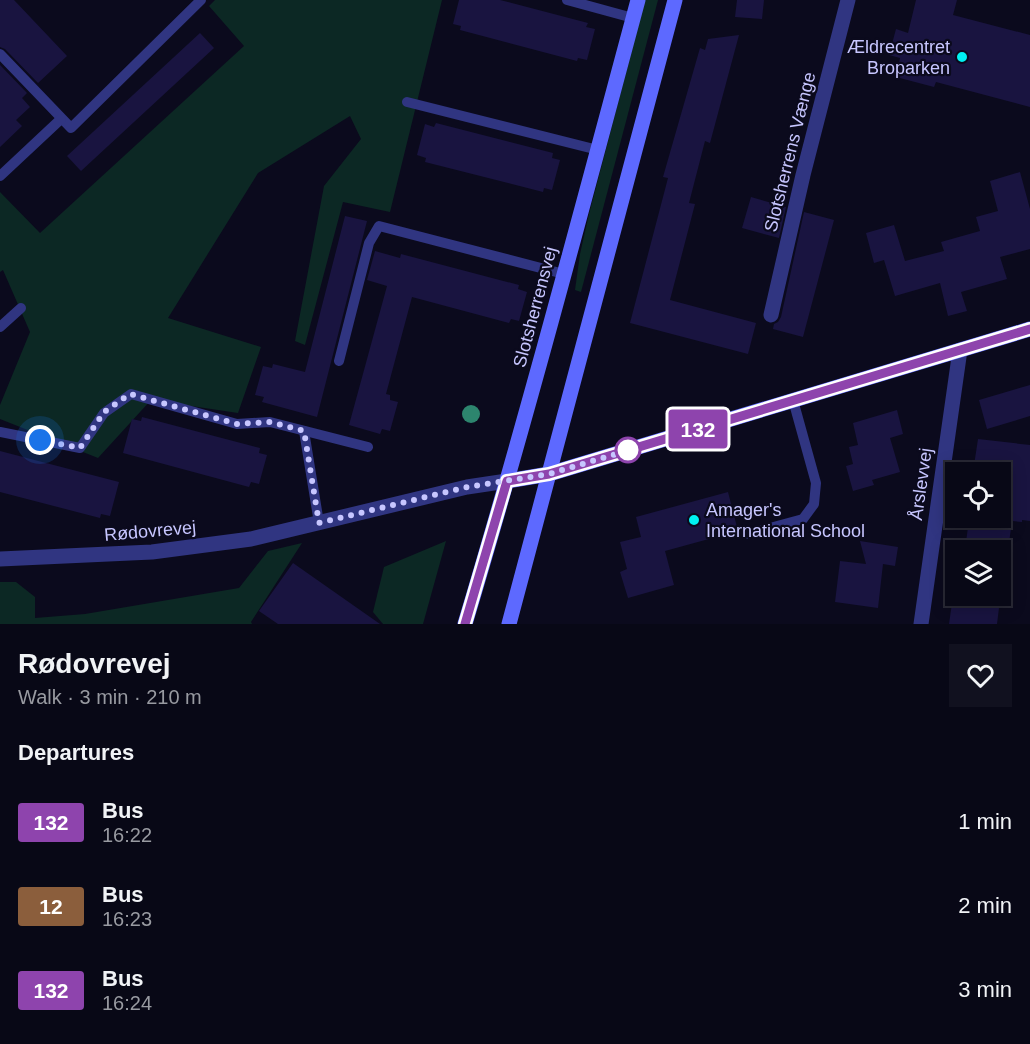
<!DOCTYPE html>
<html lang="en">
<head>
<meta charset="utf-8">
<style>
	body { margin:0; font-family:Helvetica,sans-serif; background:#11111f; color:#f1f3f6; height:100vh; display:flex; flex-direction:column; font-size:22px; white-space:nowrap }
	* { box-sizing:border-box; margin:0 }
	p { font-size:20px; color:#989aa1 }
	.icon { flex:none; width:33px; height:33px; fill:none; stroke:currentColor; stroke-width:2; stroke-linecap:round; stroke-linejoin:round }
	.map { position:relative; height:624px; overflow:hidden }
	.sheet { display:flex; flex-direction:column; background:#080816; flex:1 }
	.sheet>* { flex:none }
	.badge { padding:0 12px; border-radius:4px; font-size:21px; line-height:39px }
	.controls { position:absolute; left:945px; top:462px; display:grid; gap:12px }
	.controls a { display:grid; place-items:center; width:66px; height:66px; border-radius:0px; background:#080816; box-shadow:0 3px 15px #0003,0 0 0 2px #292935; font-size:30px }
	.you { position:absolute; width:30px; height:30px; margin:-15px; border:4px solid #fff; border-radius:50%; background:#1a73e8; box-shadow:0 0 0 9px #1a73e833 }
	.map>.badge { position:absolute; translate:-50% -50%; box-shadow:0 0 0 3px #fff }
	h2 { padding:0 18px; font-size:22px; line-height:54px }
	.round { display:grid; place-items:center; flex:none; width:63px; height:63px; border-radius:0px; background:#11111f }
	.summary { display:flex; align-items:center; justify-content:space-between; height:102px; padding:0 18px }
	h1 { font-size:28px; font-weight:700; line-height:45px }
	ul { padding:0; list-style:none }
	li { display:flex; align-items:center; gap:18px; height:84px; padding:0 18px }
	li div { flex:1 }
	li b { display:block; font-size:22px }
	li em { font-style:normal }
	li .badge { min-width:66px; font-weight:700; text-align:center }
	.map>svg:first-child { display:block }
	.green { fill:#0c2824 }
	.building { fill:#191440 }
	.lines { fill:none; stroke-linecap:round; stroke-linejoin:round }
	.lane { stroke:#303581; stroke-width:10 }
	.street { stroke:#303581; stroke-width:15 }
	.secondary { stroke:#5d69ff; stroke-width:15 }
	.tree { fill:#2d856e }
	.line-casing { stroke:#fff; stroke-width:14 }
	.line { stroke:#8e44ad; stroke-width:9 }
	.walk { stroke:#c7c6ff; stroke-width:6; stroke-dasharray:0 10.8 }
	.poi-dot { fill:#00f1f1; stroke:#0b0a1d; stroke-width:2 }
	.stop-dot { fill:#fff; stroke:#8e44ad; stroke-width:3 }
	.labels { text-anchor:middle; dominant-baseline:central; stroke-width:4.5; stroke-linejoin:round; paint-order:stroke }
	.poi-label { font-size:18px; fill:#c7c6ff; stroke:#0b0a1d; text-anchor:end }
	.street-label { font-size:18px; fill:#c7c6ff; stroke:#0b0a1d }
</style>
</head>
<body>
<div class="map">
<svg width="1030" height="624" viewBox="0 0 1030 624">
	<rect width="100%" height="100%" fill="#0b0a1d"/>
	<g class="green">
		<polygon points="215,0 442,0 390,212 343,202 305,345 295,341 324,186 361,139 350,116 258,173 168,318 261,347 238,413 151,400 98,458 0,419 0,405 30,332 3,270 0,272 0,192 40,233 244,46 209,6"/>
		<polygon points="645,0 658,0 581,292 575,290 580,254 589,214"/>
		<polygon points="446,541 423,624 383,624 373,612 384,567"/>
		<polygon points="302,543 251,622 252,624 0,624 0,582 16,582 35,597 35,618 85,614 239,588 268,551"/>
	</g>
	<g class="building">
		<polygon points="0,0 14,0 67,56 38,83 5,49 0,47"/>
		<polygon points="459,0 500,0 588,23 586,27 595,29 587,60 578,58 577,61 460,30 461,26 453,24"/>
		<polygon points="737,0 764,0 762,19 735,17"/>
		<polygon points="916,0 957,0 953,15 1030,35 1030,107 936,82 934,87 896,77 900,58 889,55 896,29 908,33"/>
		<polygon points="200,33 214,48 81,171 67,156"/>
		<polygon points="739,35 710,143 705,141 689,203 695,204 670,300 756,323 748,354 630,323 668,178 663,177 700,48 705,50 708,39"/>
		<polygon points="0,65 27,93 22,98 30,107 16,120 22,126 0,147"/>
		<polygon points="436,123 553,153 552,158 560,160 552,190 544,188 543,192 425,162 426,158 417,155 425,124 434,127"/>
		<polygon points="1020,172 1030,209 1030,249 1000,257 1007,279 961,292 967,311 948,316 940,283 895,296 884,260 874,263 866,233 894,225 905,261 944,251 941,242 980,231 976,217 998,211 990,181"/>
		<polygon points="751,197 786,207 779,238 742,228"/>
		<polygon points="804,212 834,220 803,337 773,329 774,324 778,322 781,317"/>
		<polygon points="345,216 367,221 317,417 262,402 264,397 255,395 263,366 272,368 273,364 305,372"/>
		<polygon points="375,251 400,258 401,254 519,285 518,289 527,292 519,321 511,319 509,323 412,297 386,394 390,395 390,400 398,402 390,431 382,429 380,434 349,425 387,286 367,280"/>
		<polygon points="1030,385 1030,416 987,429 979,400"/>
		<polygon points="897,410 903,434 890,438 900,472 872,480 874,485 853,491 846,466 853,464 849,447 858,445 853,423"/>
		<polygon points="142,417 260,448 259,453 267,455 259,484 251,482 249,487 123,453 132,419 141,421"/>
		<polygon points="978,439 1030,445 1030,521 1022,520 1022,522 1012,521 1008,550 965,550 968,527 977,528 978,518 1000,518 1000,472 973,472"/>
		<polygon points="0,451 119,482 110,516 101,514 100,518 0,492"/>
		<polygon points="728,492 738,531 665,551 674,585 628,598 620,572 627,569 620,542 641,537 636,517"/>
		<polygon points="860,541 898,547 895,566 883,564 878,608 835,602 840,561 866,564"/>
		<polygon points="293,563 380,624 278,624 259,611"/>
		<polygon points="953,596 990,596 990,598 1000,600 997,624 949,624"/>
	</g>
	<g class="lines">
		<g class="lane">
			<polyline points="567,0 633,18"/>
			<polyline points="0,54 71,128 201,0"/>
			<polyline points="407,102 598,150"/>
			<polyline points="0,176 61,119"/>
			<polyline points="0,327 21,308"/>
			<polyline points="339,361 369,243 379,226 564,274"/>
			<polyline points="304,431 319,523"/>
			<polyline points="0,432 80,448 104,413 131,394 237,424 270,422 368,447"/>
			<polyline points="748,534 803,519 814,504 816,483 793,400"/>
		</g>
		<g class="street">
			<polyline points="771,315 803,175 848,0"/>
			<polyline points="0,559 152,552 251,539 467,487 507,481"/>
			<polyline points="921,624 960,350"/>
		</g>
		<g class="secondary">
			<polyline points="507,481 549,474 1030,329"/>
			<path d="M465,624C527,417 582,208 638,0"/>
			<polyline points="509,624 675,0"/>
		</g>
	</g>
	<circle class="tree" cx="471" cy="414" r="9"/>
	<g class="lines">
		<defs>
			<polyline id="line" points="465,624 507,481 549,474 1030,329"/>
		</defs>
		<use href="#line" class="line-casing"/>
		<use href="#line" class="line"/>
		<polyline class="walk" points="40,440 80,448 104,412 130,394 237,424 270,422 304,431 319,523 467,487 549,474 636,448 628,450"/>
	</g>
	<g class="poi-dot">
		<circle cx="962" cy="57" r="6"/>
		<circle cx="694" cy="520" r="6"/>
	</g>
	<circle class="stop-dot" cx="628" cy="450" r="12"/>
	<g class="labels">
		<g class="poi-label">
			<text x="950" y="47">Ældrecentret<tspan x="950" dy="21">Broparken</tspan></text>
			<text x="706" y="510" text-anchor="start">Amager's<tspan x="706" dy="21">International School</tspan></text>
		</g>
		<g class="street-label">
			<text transform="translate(790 152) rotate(-76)">Slotsherrens Vænge</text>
			<text transform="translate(535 307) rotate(-75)">Slotsherrensvej</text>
			<text transform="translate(921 484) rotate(-82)">Årslevvej</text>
			<text transform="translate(150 531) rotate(-5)">Rødovrevej</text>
		</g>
	</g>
</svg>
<div class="controls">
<a><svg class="icon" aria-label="locate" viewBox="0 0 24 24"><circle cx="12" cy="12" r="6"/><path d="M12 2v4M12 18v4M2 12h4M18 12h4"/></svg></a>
<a><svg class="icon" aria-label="layers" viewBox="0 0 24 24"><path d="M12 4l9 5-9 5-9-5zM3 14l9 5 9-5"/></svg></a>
</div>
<div class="you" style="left:40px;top:440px"></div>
<b class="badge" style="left:698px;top:429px;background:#8e44ad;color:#fff">132</b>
</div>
<section class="sheet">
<div class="summary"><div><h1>Rødovrevej</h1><p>Walk · 3 min · 210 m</p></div><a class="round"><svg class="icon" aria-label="heart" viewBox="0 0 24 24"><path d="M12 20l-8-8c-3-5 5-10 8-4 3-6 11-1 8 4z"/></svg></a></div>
<h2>Departures</h2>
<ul>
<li><span class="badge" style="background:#8e44ad;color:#fff">132</span><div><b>Bus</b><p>16:22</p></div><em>1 min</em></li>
<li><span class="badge" style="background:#8b5e3c;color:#fff">12</span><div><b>Bus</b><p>16:23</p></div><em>2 min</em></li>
<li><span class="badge" style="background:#8e44ad;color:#fff">132</span><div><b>Bus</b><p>16:24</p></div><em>3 min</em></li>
</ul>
</section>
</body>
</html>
